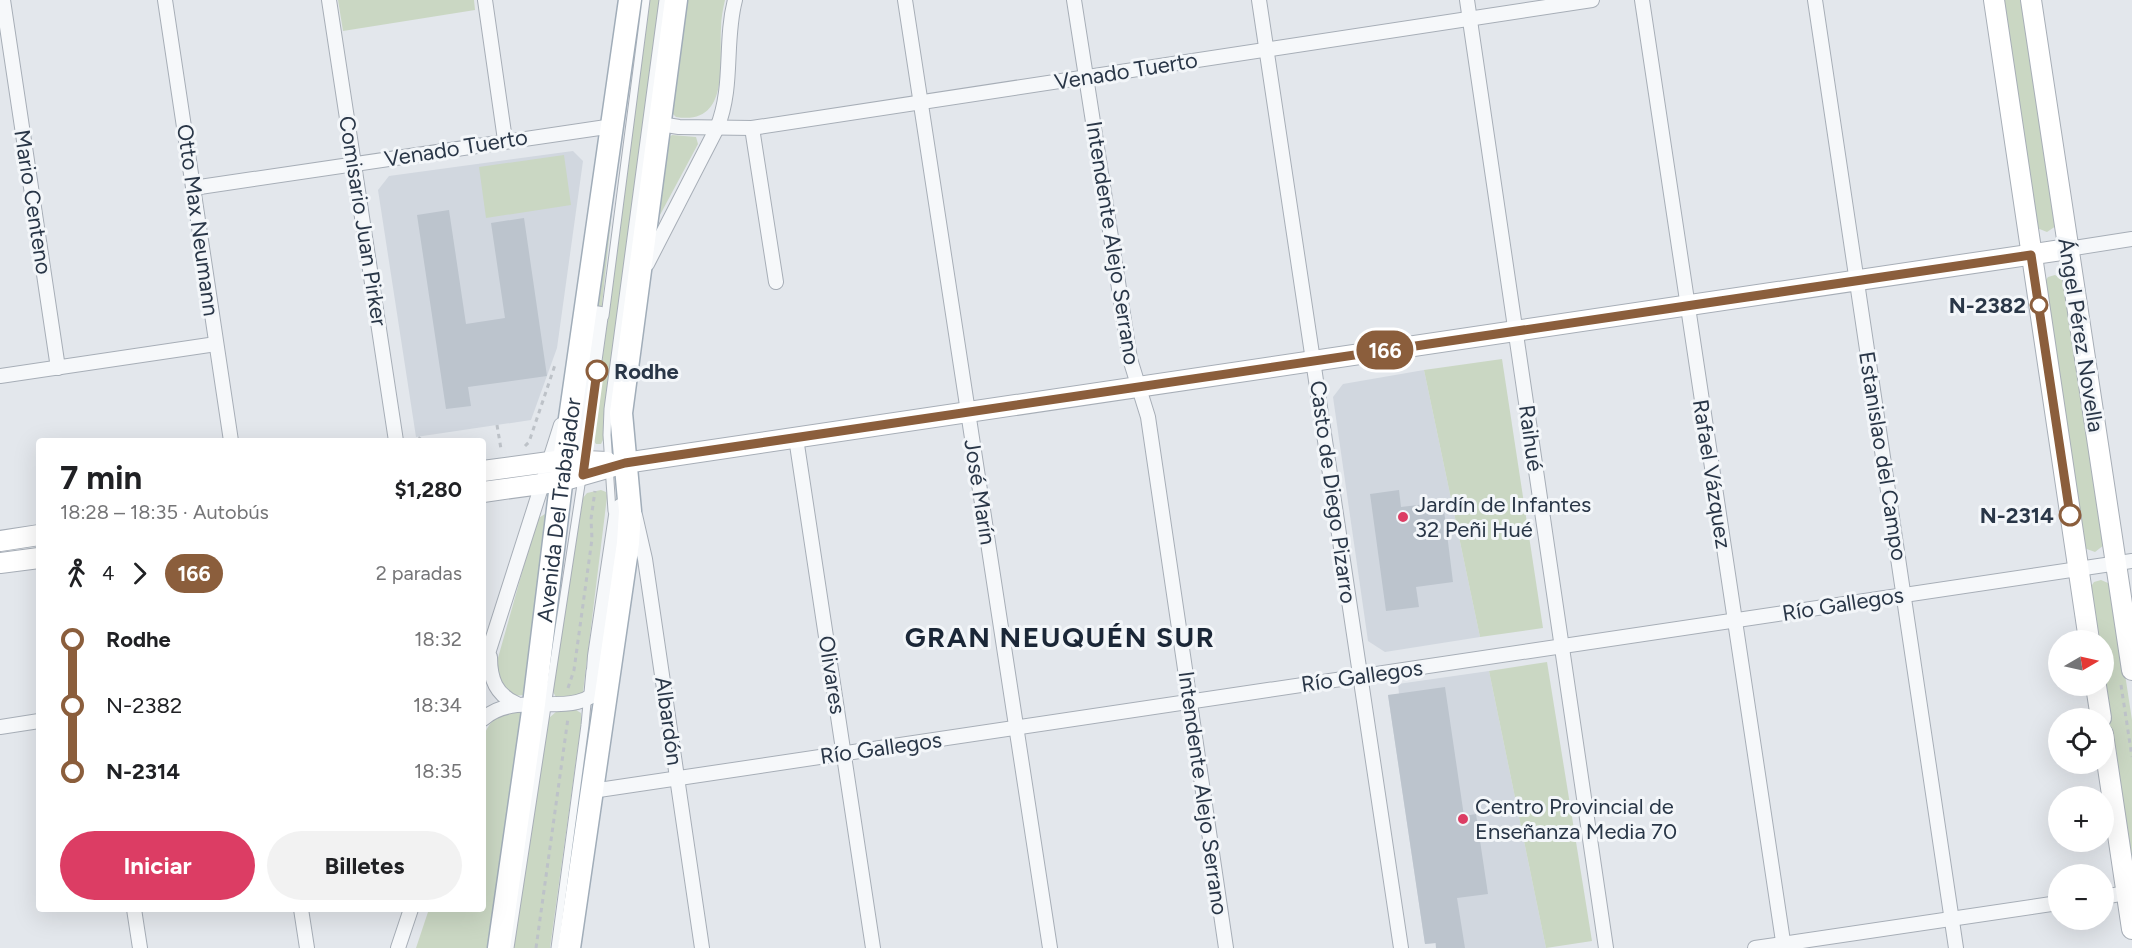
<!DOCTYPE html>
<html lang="es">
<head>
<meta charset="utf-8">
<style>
	body { margin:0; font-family:Figtree,sans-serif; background:#f2f2f2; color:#202124; height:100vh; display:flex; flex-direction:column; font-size:22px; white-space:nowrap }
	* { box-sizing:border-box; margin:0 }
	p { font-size:20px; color:#757577 }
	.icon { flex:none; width:33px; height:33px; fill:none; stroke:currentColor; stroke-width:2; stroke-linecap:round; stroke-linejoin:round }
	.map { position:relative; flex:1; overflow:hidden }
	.drawer { position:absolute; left:36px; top:438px; width:450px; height:474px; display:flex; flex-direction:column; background:#fff; border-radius:6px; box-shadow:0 6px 24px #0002 }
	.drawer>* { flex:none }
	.badge { padding:0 12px; border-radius:20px; font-size:21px; line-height:39px }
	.needle { width:39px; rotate:81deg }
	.fabs { position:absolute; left:2048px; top:630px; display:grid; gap:12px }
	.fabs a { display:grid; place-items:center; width:66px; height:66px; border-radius:50%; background:#fff; box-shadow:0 6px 24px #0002; font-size:30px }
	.map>.badge { position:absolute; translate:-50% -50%; box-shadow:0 0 0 3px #fff }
	.legs { display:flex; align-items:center; gap:9px; height:66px; padding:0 24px; font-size:20px }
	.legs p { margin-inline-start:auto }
	.headline { display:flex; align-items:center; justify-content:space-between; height:102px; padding:0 24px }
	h1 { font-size:33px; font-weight:700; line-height:45px }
	.button { display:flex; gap:12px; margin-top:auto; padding:12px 24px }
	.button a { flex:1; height:69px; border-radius:36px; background:#dc3d64; color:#fff; font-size:24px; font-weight:700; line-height:69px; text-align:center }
	.button a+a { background:#f2f2f2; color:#202124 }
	ul { padding:0 24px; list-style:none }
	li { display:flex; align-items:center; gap:21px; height:66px; font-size:22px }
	li i { display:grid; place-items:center; width:9px; height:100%; margin:0 8px; background:currentColor }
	li i::after { content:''; width:15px; height:15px; margin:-8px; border:4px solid; border-radius:50%; background:#fff }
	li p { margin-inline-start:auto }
	li:first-child i { background:linear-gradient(#0000 50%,currentColor 0) }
	li:last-child i { background:linear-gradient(currentColor 50%,#0000 0) }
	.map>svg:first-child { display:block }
	.built { fill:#d1d7df }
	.green { fill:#cad7c3 }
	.building { fill:#bcc4cd }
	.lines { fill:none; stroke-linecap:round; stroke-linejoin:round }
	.lane-casing { stroke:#a7aeb7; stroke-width:9 }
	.street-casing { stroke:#a7aeb7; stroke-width:16 }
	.secondary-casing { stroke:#a7aeb7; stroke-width:22 }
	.primary-casing { stroke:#a1adb9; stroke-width:25 }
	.path { stroke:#bdc2c8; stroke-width:3; stroke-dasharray:4.5 4.5; stroke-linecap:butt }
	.lane { stroke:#f6f8fa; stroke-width:7 }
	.street { stroke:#f6f8fa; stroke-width:14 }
	.secondary { stroke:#fff; stroke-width:20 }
	.primary { stroke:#fff; stroke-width:22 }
	.line-1-casing { stroke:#fff; stroke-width:14 }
	.line-1 { stroke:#8b5e3c; stroke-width:9 }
	.stop-1-dot { fill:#fff; stroke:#8b5e3c; stroke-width:3 }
	.poi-dot { fill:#dc3d64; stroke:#f3f6f9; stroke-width:2 }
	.labels { text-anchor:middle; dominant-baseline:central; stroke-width:6; stroke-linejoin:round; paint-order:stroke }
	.street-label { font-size:22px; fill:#293647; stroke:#f3f6f9 }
	.stop-label { font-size:22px; font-weight:bold; fill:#293647; stroke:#f3f6f9; text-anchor:end }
	.poi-label { font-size:22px; fill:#293647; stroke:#f3f6f9; text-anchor:start }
	.district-label { font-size:28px; font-weight:bold; letter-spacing:1.5px; fill:#1b2737; stroke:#f3f6f9 }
</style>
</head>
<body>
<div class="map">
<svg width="2132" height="948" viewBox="0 0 2132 948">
	<rect width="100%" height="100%" fill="#e3e7ec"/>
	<g class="built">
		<polygon points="573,151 583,161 557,348 531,420 416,437 378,190 389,176"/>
		<polygon points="1424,370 1480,637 1385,652 1368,641 1333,397 1343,384"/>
		<polygon points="1489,671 1546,948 1436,948 1435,943 1425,944 1388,695 1399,694 1398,684"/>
	</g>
	<g class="green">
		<polygon points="338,0 474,0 475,10 343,31"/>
		<polygon points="650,0 660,0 603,422 603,440 601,444 596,444 592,438"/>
		<path d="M684,0H725C723,9 721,18 721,28C719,62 731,126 676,117L671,112Z"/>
		<polygon points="2000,0 2024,0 2056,226 2047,232 2037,228"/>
		<polygon points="672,135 696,137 698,144 653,228 667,139"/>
		<polygon points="564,155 571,205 486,218 479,167"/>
		<polygon points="613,201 601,314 594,313"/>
		<polygon points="2055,275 2065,281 2104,545 2095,552 2084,548 2044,283 2048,277"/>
		<polygon points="1502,359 1543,628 1480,637 1424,370"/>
		<polygon points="601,490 606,492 607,497 583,692 579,696 556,697 553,692 583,498 587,493"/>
		<path d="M545,514L547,515L524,695L514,696C501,686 496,675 498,658L537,519Z"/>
		<polygon points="2101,580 2108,583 2112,589 2132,720 2132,864 2103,682 2103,640 2097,640 2090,588 2094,582"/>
		<polygon points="1547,662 1592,941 1546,948 1489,671"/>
		<polygon points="576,710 581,713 581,724 550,948 514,948 549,718 557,711"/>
		<path d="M520,711L522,713L490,948H416L429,909H483V738C491,717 498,715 520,711Z"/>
	</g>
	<g class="building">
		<polygon points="449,210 466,324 505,318 491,223 524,218 547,376 468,387 471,406 446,409 417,215"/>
		<polygon points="1399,490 1401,507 1443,502 1453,582 1416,587 1419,607 1386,611 1370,494"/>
		<polygon points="1445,687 1464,816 1476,814 1488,894 1457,898 1465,948 1436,948 1436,943 1425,944 1388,695"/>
	</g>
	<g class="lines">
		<defs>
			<g id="lane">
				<polyline points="605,316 646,0"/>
				<polyline points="612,511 607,435 608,409 663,0"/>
				<polyline points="510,948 582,478"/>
				<polyline points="555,948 585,725 590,671"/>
			</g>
			<g id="street">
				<polyline points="3,0 58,368"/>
				<polyline points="165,0 231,441"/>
				<polyline points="329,0 396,441"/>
				<polyline points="485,0 505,140"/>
				<polyline points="905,0 1050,948"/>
				<polyline points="1074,0 1130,359 1148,417 1226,948"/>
				<polyline points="1259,0 1401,948"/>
				<polyline points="1467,0 1606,948"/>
				<polyline points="1642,0 1784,948"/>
				<polyline points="1815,0 1956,948"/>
				<polyline points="660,124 679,127 752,128 1592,0"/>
				<polyline points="752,128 776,282"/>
				<polyline points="193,188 613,126"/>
				<polyline points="2068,249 2132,239"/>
				<path d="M647,264L717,128C734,86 724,42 735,0"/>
				<polygon points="594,313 601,314 583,443 578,446 575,442"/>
				<polyline points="0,376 216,344"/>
				<polyline points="796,438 873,948"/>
				<polygon points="620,506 623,511 597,686 594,670 595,656 617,509"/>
				<polyline points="635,515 645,559 702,948"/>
				<path d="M490,657C490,679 496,695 517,704"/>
				<polyline points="483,669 561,425"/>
				<path d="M483,719C519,687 577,724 605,683"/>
				<polyline points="0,727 39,721"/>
				<polyline points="592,791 2132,561"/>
				<polyline points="2103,897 2132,892"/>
				<polyline points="134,909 140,948"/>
				<polyline points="301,909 307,948"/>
				<polyline points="398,948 411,909"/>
				<polyline points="1755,948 2058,903"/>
			</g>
			<g id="secondary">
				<polyline points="1994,0 2089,640"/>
				<polyline points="2031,0 2132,670"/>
				<polyline points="483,471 564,460 607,462"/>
				<polyline points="483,492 562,481 625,463 2068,249"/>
				<polyline points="0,541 39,535"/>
				<polyline points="0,563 39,558"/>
				<polyline points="2096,686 2101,718"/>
				<polyline points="2103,734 2132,929"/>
			</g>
			<g id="primary">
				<path id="s1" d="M499,948L534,704L564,460L630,0"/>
				<polyline points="569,948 628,543 630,511 621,413 676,0"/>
			</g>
		</defs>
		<use href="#lane" class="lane-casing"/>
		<use href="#street" class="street-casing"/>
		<use href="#secondary" class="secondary-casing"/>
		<use href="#primary" class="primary-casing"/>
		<g class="path">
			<polyline points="497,425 501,449"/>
			<polyline points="418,441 421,436"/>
			<polyline points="525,446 529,442 556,362"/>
			<polyline points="2121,685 2132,757"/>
			<polyline points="568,688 574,670 592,539 591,519 595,491"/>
			<polyline points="536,948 568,718"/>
		</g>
		<use href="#lane" class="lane"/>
		<use href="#street" class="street"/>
		<use href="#secondary" class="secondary"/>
		<use href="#primary" class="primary"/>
	</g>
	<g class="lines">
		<defs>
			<polyline id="line-1" points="597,371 583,475 625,463 658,458 2031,255 2070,515"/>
		</defs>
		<use href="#line-1" class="line-1-casing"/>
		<use href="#line-1" class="line-1"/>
	</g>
	<g class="stop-1-dot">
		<circle cx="2039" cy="305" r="8"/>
		<circle cx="597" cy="371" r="10"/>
		<circle cx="2070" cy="515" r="10"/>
	</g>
	<g class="poi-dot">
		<circle cx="1403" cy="517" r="6"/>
		<circle cx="1463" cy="819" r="6"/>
	</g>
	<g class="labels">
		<g class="street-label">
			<text transform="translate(1126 71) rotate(-9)">Venado Tuerto</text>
			<text transform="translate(456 148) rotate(-9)">Venado Tuerto</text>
			<text transform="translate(33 202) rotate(81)">Mario Centeno</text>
			<text transform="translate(198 220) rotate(82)">Otto Max Neumann</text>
			<text transform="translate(363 221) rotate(81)">Comisario Juan Pirker</text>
			<text transform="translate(1113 243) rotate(81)">Intendente Alejo Serrano</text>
			<text transform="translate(2081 335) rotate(81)">Ángel Pérez Novella</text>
			<text transform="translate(1531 438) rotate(82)">Raihué</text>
			<text transform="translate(1883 456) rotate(81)">Estanislao del Campo</text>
			<text transform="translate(1712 474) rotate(81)">Rafael Vázquez</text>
			<text transform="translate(980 492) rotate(81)">José Marín</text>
			<text transform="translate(1333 492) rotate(82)">Casto de Diego Pizarro</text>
			<text stroke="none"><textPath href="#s1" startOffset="442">Avenida Del Trabajador</textPath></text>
			<text transform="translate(1843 604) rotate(-9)">Río Gallegos</text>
			<text transform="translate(832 675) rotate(81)">Olivares</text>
			<text transform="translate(1362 676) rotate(-8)">Río Gallegos</text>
			<text transform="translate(669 721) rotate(82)">Albardón</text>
			<text transform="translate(881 748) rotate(-8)">Río Gallegos</text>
			<text transform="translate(1203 793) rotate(82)">Intendente Alejo Serrano</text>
		</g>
		<g class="stop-label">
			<text x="2026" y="305">N-2382</text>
			<text x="614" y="371" text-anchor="start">Rodhe</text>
			<text x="2054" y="515">N-2314</text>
		</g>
		<g class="poi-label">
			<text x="1415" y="504">Jardín de Infantes<tspan x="1415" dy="25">32 Peñi Hué</tspan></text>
			<text x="1475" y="806">Centro Provincial de<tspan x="1475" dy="25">Enseñanza Media 70</tspan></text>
		</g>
		<g class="district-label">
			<text x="1060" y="637">GRAN NEUQUÉN SUR</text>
		</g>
	</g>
</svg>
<div class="fabs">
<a><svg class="needle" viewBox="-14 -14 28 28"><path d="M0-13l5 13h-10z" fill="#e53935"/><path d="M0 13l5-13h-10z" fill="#757577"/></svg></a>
<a><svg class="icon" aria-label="locate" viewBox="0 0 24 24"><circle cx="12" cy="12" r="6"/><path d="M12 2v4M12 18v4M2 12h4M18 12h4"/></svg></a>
<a>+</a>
<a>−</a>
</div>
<b class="badge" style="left:1385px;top:350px;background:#8b5e3c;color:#fff">166</b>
<section class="drawer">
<div class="headline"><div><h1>7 min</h1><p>18:28 – 18:35 · Autobús</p></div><b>$1,280</b></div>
<div class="legs"><svg class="icon" aria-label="walk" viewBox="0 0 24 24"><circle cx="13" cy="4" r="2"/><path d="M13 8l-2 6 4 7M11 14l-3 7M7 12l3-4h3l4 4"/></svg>4<svg class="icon" aria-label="forward" viewBox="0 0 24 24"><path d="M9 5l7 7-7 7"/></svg><b class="badge" style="background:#8b5e3c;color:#fff">166</b><p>2 paradas</p></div>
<ul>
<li><i style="color:#8b5e3c"></i><b>Rodhe</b><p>18:32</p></li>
<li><i style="color:#8b5e3c"></i><span>N-2382</span><p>18:34</p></li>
<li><i style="color:#8b5e3c"></i><b>N-2314</b><p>18:35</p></li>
</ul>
<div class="button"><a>Iniciar</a><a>Billetes</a></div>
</section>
</div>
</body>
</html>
